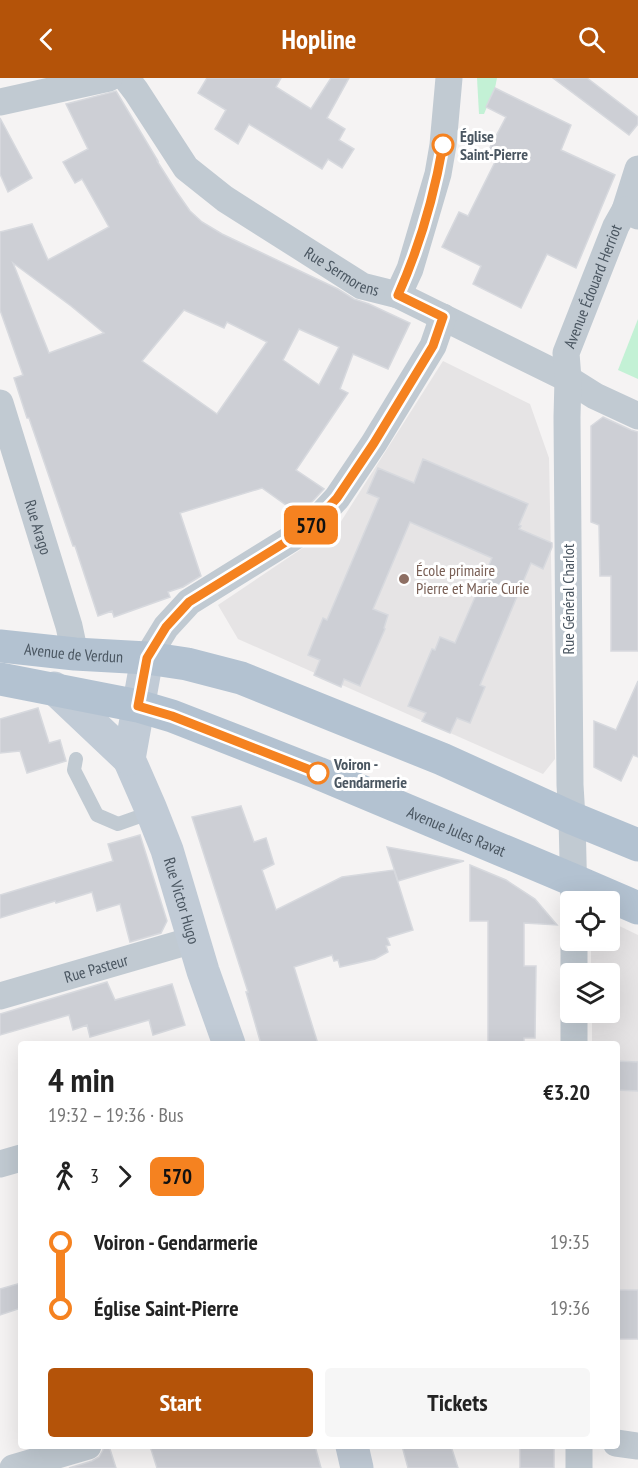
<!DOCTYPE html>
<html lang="en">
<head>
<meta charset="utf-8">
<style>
	body { margin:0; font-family:"PT Sans Narrow",sans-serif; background:#f6f6f6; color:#222; height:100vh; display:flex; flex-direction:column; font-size:22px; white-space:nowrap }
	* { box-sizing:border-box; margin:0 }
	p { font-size:20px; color:#767676 }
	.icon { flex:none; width:33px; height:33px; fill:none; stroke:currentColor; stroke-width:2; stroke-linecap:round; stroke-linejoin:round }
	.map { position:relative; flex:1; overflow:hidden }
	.side { position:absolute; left:18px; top:963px; width:602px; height:408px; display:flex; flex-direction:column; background:#fff; border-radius:6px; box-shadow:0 6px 24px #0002 }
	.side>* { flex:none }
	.badge { padding:0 12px; border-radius:9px; font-size:21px; line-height:39px }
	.controls { position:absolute; left:560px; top:813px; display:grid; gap:12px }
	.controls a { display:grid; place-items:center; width:60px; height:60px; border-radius:6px; background:#fff; box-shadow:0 6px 24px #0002; font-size:30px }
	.map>.badge { position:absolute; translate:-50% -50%; box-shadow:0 0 0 3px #fff }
	.legs { display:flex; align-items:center; gap:9px; height:66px; padding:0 30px; font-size:20px }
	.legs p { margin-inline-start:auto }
	.headline { display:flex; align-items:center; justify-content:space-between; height:102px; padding:0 30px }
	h1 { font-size:33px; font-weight:700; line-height:45px }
	.action { display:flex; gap:12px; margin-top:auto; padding:12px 30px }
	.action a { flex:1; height:69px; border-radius:6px; background:#b45309; color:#fff; font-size:24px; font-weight:700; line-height:69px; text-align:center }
	.action a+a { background:#f6f6f6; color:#222 }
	ul { padding:0 30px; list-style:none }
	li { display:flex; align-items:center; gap:21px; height:66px; font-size:22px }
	li i { display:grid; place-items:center; width:9px; height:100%; margin:0 8px; background:currentColor }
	li i::after { content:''; width:15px; height:15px; margin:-8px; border:4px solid; border-radius:50%; background:#fff }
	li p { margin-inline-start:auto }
	li:first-child i { background:linear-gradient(#0000 50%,currentColor 0) }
	li:last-child i { background:linear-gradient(currentColor 50%,#0000 0) }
	header { display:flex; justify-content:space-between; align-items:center; height:78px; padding:0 30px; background:#b45309; color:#fff; font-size:27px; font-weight:700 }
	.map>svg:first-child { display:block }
	.education { fill:#e6e4e5 }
	.green { fill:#c3f1d5 }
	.building { fill:#cdcfd5; stroke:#d7d9de; stroke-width:1.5; fill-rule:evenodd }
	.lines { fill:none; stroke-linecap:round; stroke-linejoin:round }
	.lane { stroke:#c1cad2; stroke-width:14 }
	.street { stroke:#c1cad2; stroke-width:27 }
	.secondary { stroke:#c1cbd6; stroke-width:33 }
	.primary { stroke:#b3c2d1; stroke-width:33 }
	.line-1-casing { stroke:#fff; stroke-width:14 }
	.line-1 { stroke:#f58220; stroke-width:9 }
	.stop-1-dot { fill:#fff; stroke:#f58220; stroke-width:3 }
	.education-dot { fill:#8d6e63; stroke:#fff; stroke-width:2 }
	.labels { text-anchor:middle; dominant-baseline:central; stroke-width:6; stroke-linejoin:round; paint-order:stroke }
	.stop-label { font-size:16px; font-weight:bold; fill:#4a5661; stroke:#fff; text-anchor:start }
	.street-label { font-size:16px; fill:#4a5661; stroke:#fff }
	.education-label { font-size:16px; fill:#785e54; stroke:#fff; text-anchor:start }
</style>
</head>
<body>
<header><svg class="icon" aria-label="back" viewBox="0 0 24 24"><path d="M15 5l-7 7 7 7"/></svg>Hopline<svg class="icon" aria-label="search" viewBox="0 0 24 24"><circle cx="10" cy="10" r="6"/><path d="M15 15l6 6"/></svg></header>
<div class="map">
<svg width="638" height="1390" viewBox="0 0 638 1390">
	<rect width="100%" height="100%" fill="#f5f3f3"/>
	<g class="education">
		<polygon points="443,283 530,326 549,380 555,681 543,696 238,561 218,527 340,445"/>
		<polygon points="609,843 638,857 638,1261 617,1261 616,966 592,966 592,935 609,934 609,896 591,895 591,863 609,862"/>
	</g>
	<g class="green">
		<polygon points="477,0 497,0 495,10 484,36 479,36"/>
		<polygon points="638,241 638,301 618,292"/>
	</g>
	<g class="building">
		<polygon points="207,0 281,0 276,9 311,31 331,0 349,0 327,40 345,51 339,62 354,71 342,90 328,81 322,91 249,46 238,66 215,51 226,32 198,15"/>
		<polygon points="553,0 587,0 638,39 638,46 629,57"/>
		<polygon points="495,10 571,47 561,72 615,97 576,190 547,176 521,230 473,206 481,188 442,169 459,134 468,138 495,84 485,79 506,39 486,29"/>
		<path d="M116,13L158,83H157L176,113L190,133L202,144L222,156L338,211L354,221L369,226L410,245L388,291L353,276L340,311L348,315L296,392L324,411L300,437L262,410L180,435L201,498L183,509L168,514L170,519L114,539L112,533L98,538L75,468H73L29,340H27L14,300L23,297L0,232V154L32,146L48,182L109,149L82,101L75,105L63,84L88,71L66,26ZM13,185L71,228L104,255L49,275ZM184,232L224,250L227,244L267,264L217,336L142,283ZM299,251L339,269L319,307L283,282Z"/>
		<polygon points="0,40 32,100 8,114 0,96"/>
		<polygon points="603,339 631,352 638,354 638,573 611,573 611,498 600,498 599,447 591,444 591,348"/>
		<polygon points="423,381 528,426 519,447 521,448 519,451 552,465 552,469 543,491 531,485 480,607 485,609 470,645 457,640 450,655 422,643 426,635 408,628 432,571 435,572 440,559 455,565 492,480 410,444 373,531 388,537 384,550 385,551 360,608 344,601 341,609 314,597 320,582 308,577 323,540 327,542 379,420 367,415 378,390 414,405"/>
		<polygon points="638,603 638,679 633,677 621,703 594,689 594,643 616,652"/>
		<polygon points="38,630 49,665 60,662 66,683 27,695 20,673 0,675 0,641"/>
		<polygon points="241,728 254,764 266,760 274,786 262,792 276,832 342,799 394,792 413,852 387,860 390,867 386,868 388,874 375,881 340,889 338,882 334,883 332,877 294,889 318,966 261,966 246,914 248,914 192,739"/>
		<polygon points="140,757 167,843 161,855 130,864 120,826 97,833 92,814 56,825 55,823 0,840 0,817 113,783 108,766"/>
		<polygon points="387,769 464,783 398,803"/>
		<polygon points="470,787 506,802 535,821 557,847 524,845 524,888 536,888 535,960 524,960 524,966 488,966 488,843 470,843"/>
		<polygon points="107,904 115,922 172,906 185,947 153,957 149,942 90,959 87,947 73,952 69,937 0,957 0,936"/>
		<polygon points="616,983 638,984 638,1013 616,1012"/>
		<polygon points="21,1205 21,1230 0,1237 0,1211"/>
		<rect x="616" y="1212" width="22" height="49"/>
		<polygon points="103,1368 109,1368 116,1390 69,1390 92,1383 99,1379 103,1372"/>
		<polygon points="150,1368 315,1368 321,1390 157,1390"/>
		<polygon points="402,1368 451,1368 458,1390 408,1390"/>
		<rect x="520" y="1368" width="34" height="22"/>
	</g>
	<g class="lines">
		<polyline class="lane" points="76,681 74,692 97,737 118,746 152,734"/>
		<g class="street">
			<path id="s1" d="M126,0L136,13L186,90L225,121L362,208L398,217L568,301L595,318L638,338"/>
			<polyline points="0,24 109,0"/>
			<polyline points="625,132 638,91"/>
			<polyline points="398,217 410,191 438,96 443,67 449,0"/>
			<path id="s2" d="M0,325L69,548L75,576"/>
			<polyline points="147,580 166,549 189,524 310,449 337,420 374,365 433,268 443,239"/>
			<path id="s3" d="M574,824L572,740L570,707L567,339L568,301L566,275L616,148L625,132L638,138"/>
			<polyline points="574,862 574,896"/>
			<path id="s4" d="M0,918L193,862"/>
			<polyline points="574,934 574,966"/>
			<polyline points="0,1086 21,1080"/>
			<polyline points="616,1365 638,1368"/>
			<polyline points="579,1368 579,1390"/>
			<polyline points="13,1390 88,1368"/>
		</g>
		<g class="secondary">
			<path id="s5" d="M147,580L129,681L150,729L167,772L203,893L229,966"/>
			<polyline points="54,610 129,681"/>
			<polyline points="352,1368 357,1390"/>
		</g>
		<g class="primary">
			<path id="s6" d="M0,568L75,576L147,580L187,586L241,600L442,681L572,740L638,767"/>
			<path id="s7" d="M0,601L138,628L172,638L318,695L573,802L638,830"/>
		</g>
	</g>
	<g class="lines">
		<defs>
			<path id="line-1" d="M318,695L172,638L138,628L147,580L166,549L189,524L310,449L337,420L374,365L433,268L443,239L398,217C419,170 434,118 443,67"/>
		</defs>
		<use href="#line-1" class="line-1-casing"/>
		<use href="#line-1" class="line-1"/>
	</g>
	<g class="stop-1-dot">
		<circle cx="443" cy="67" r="10"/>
		<circle cx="318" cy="695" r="10"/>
	</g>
	<circle class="education-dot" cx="404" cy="501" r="6"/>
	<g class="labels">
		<g class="stop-label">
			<text x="460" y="58">Église<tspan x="460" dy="18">Saint-Pierre</tspan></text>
			<text x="334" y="686">Voiron -<tspan x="334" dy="18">Gendarmerie</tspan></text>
		</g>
		<g class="street-label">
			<text stroke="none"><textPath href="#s1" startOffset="296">Rue Sermorens</textPath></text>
			<text stroke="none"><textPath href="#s3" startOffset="621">Avenue Édouard Herriot</textPath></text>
			<text stroke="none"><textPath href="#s2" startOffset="130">Rue Arago</textPath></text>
			<text transform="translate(568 521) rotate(-90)">Rue Général Charlot</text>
			<text stroke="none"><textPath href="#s6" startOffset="74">Avenue de Verdun</textPath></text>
			<text stroke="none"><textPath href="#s7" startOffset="483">Avenue Jules Ravat</textPath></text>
			<text stroke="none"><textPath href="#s5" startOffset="254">Rue Victor Hugo</textPath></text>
			<text stroke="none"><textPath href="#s4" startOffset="100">Rue Pasteur</textPath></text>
		</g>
		<g class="education-label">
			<text x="416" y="492">École primaire<tspan x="416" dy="18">Pierre et Marie Curie</tspan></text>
		</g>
	</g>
</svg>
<div class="controls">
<a><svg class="icon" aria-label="locate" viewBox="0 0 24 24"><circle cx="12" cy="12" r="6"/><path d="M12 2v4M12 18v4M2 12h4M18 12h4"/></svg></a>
<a><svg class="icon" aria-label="layers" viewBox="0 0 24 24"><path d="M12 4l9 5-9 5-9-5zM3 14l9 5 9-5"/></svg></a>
</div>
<b class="badge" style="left:311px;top:447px;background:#f58220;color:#111">570</b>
<section class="side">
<div class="headline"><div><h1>4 min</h1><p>19:32 – 19:36 · Bus</p></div><b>€3.20</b></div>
<div class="legs"><svg class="icon" aria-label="walk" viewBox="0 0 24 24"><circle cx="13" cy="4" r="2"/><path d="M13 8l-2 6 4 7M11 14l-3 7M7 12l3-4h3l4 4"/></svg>3<svg class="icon" aria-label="forward" viewBox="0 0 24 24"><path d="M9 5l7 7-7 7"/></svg><b class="badge" style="background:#f58220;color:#111">570</b></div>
<ul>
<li><i style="color:#f58220"></i><b>Voiron - Gendarmerie</b><p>19:35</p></li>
<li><i style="color:#f58220"></i><b>Église Saint-Pierre</b><p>19:36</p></li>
</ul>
<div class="action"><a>Start</a><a>Tickets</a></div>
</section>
</div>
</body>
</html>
